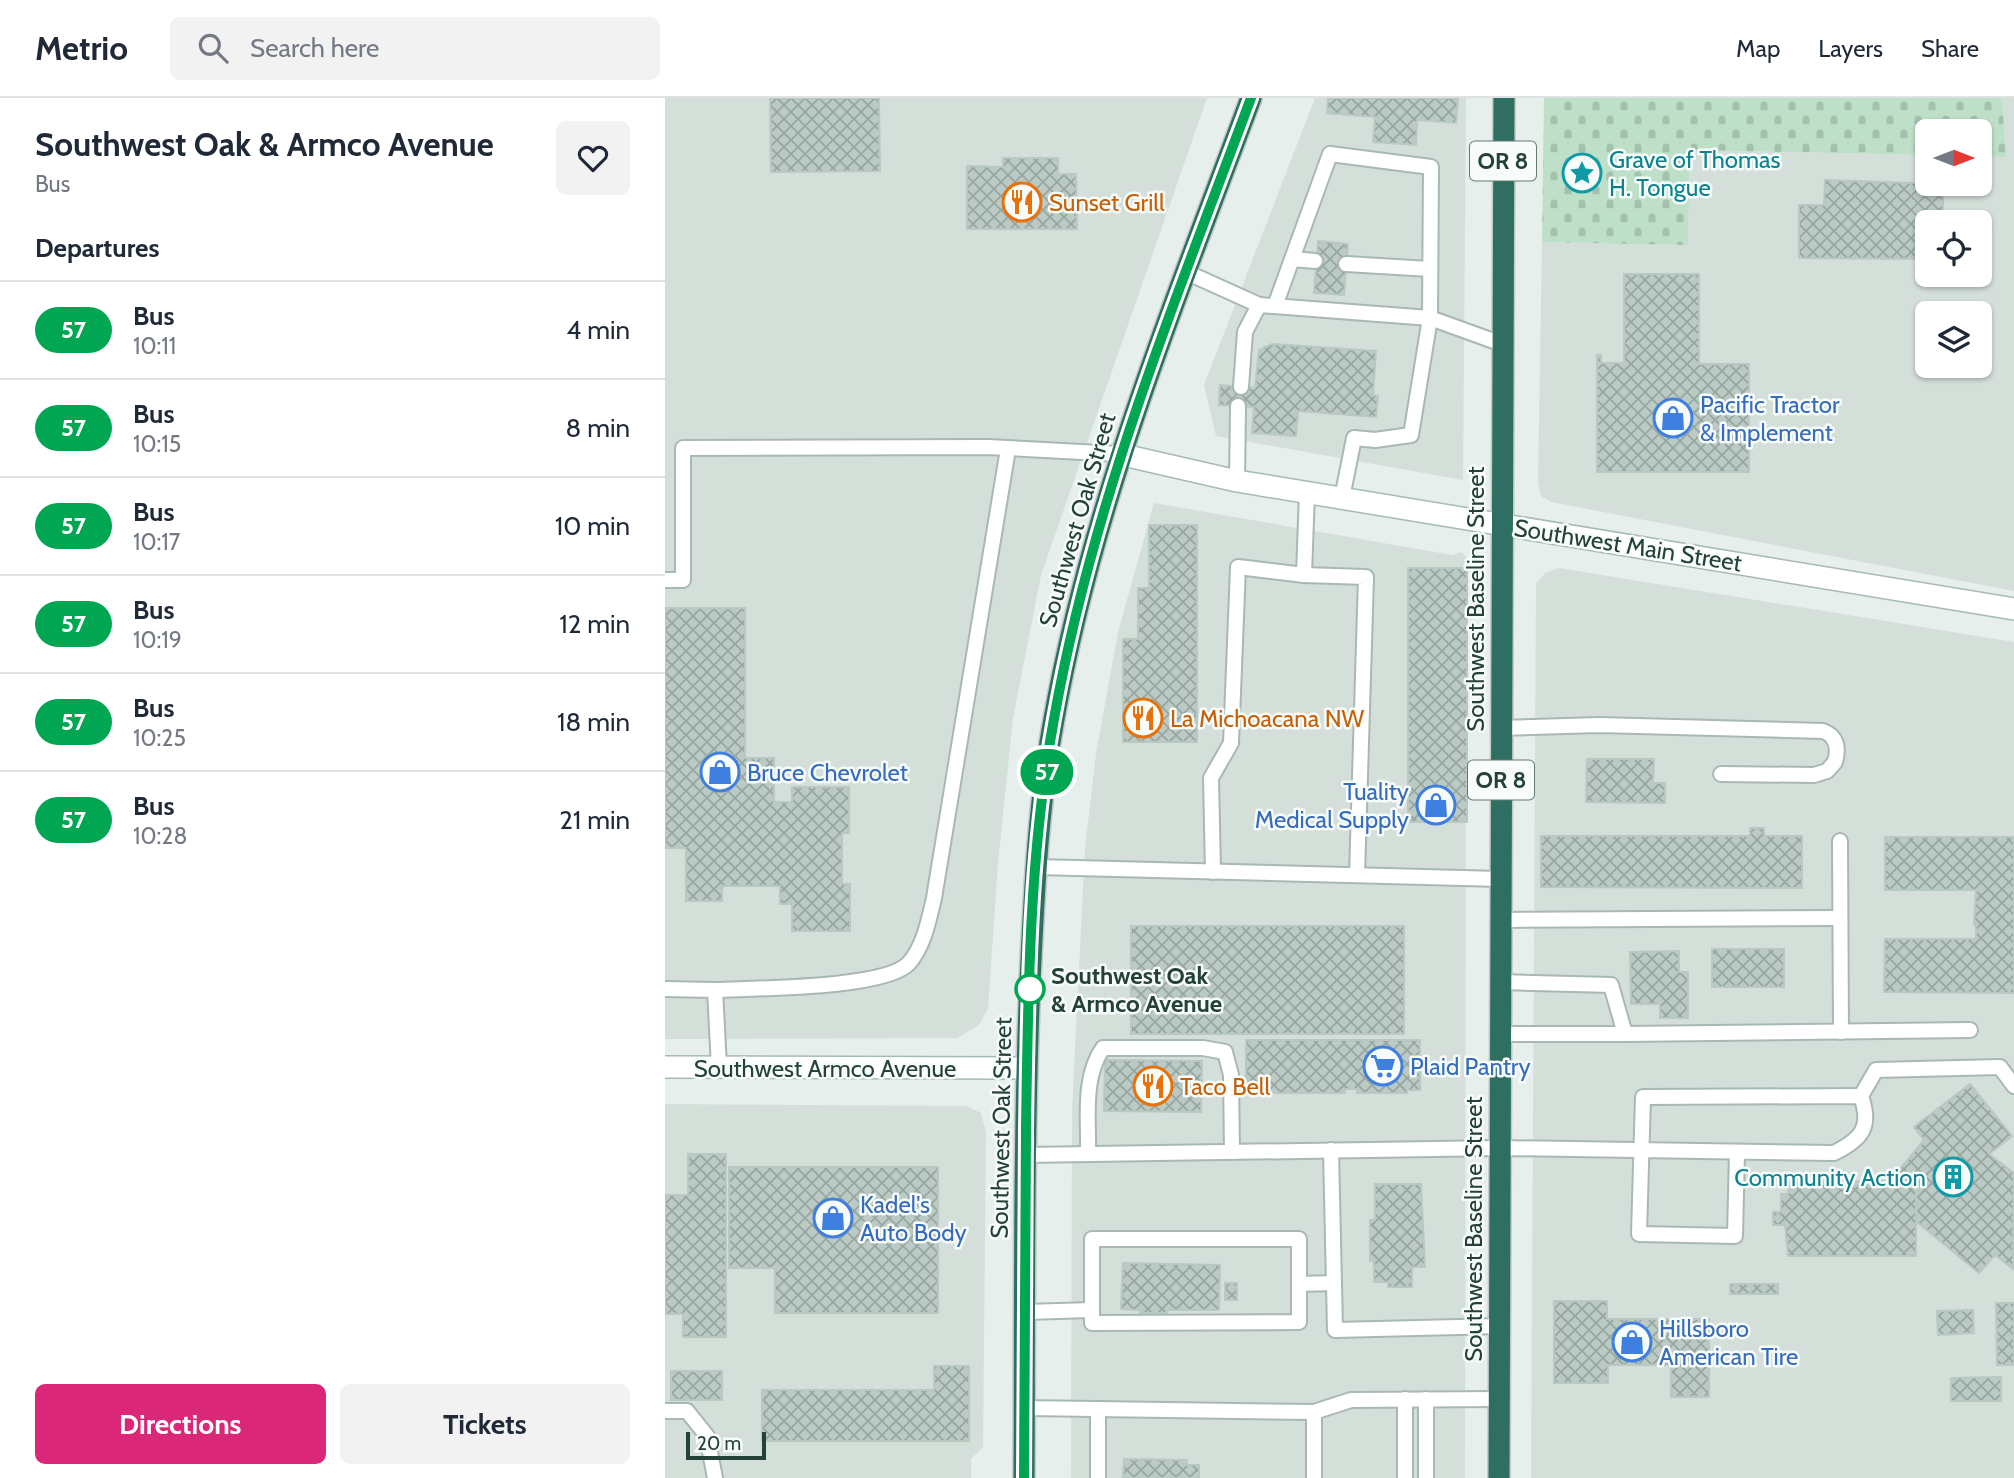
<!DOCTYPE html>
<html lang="en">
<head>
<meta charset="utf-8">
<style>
	body { margin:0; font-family:Cabin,sans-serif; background:#f2f2f3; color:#1f2937; height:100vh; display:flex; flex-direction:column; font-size:26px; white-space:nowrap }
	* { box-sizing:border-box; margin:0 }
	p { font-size:23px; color:#747a83 }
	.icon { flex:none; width:38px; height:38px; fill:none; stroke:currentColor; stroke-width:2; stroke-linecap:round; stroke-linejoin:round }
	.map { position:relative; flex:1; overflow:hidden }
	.side { display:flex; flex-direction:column; background:#fff; width:665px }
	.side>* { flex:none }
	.badge { padding:0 14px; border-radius:23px; font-size:24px; line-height:46px }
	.needle { width:46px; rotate:90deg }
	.fabs { position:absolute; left:1250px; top:21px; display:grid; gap:14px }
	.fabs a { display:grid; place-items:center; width:77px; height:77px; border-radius:10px; background:#fff; box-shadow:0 2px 5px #0004; font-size:35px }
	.scale { position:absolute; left:21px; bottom:18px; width:80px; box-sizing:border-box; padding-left:7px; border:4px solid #24423a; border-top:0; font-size:19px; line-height:24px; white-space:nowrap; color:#24423a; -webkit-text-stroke:5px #f7fbf9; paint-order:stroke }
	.map>.badge { position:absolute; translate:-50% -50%; box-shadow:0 0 0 4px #fff }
	h2 { padding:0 35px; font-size:26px; line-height:63px }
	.round { display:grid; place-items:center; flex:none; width:74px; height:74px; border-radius:10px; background:#f2f2f3 }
	.head { display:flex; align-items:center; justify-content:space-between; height:119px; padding:0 35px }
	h1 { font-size:33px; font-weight:800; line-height:52px }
	.primary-button { display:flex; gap:14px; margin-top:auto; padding:14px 35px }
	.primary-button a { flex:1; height:80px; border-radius:10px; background:#db2777; color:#fff; font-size:28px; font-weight:800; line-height:80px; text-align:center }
	.primary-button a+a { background:#f2f2f3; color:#1f2937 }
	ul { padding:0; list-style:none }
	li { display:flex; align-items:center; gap:21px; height:98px; padding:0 35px; border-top:2px solid #e0e1e3 }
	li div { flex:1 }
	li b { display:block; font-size:26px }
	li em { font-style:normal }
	li .badge { min-width:77px; font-weight:700; text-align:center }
	header { display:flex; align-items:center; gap:42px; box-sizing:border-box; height:98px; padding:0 35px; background:#fff; border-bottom:2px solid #e0e1e3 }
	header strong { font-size:33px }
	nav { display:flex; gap:38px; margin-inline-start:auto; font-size:24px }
	.search { width:490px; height:63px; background:#f2f2f3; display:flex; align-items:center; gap:18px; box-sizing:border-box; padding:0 24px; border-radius:10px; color:#747a83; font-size:26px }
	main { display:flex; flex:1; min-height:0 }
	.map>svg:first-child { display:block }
	.built { fill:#d4dfda; fill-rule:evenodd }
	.cemetery { fill:url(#cemetery-stones) }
	.building { fill:url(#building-cross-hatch); stroke:#b8c9c2; stroke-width:2 }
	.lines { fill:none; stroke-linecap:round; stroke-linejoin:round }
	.lane-casing { stroke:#a8b8b2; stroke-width:18 }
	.secondary-casing { stroke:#a4bbb3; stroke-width:24 }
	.highway-casing { stroke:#c2cac8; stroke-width:24 }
	.lane { stroke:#fff; stroke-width:14 }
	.secondary { stroke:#fff; stroke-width:21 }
	.highway { stroke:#2f6f62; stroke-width:21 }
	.line-casing { stroke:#fff; stroke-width:16 }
	.line { stroke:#00a651; stroke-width:10 }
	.stop-dot { fill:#fff; stroke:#00a651; stroke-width:3.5 }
	.labels { text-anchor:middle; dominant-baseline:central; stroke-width:5; stroke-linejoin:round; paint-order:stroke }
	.shield { fill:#f7fbf9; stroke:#637a73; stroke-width:2 }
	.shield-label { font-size:23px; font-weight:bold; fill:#24423a }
	.culture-label { font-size:24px; fill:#0d838f; stroke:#f7fbf9; text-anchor:start }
	.food-label { font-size:24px; fill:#c56008; stroke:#f7fbf9; text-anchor:start }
	.shop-label { font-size:24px; fill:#366cbe; stroke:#f7fbf9; text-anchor:start }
	.street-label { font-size:24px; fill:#24423a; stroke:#f7fbf9 }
	.stop-label { font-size:24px; font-weight:bold; fill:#24423a; stroke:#f7fbf9; text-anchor:start }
</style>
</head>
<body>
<header>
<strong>Metrio</strong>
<div class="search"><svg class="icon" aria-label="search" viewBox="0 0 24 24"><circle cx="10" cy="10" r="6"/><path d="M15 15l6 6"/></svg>Search here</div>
<nav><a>Map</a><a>Layers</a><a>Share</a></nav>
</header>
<main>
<section class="side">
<div class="head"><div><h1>Southwest Oak &amp; Armco Avenue</h1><p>Bus</p></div><a class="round"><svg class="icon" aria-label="heart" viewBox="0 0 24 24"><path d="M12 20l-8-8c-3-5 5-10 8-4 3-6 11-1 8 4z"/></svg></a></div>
<h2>Departures</h2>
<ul>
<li><span class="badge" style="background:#00a651;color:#fff">57</span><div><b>Bus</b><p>10:11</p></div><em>4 min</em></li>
<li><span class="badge" style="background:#00a651;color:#fff">57</span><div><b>Bus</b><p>10:15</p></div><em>8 min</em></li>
<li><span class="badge" style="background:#00a651;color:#fff">57</span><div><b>Bus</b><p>10:17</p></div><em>10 min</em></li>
<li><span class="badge" style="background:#00a651;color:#fff">57</span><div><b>Bus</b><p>10:19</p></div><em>12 min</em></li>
<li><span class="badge" style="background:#00a651;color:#fff">57</span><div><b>Bus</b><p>10:25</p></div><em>18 min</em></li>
<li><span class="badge" style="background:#00a651;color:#fff">57</span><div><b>Bus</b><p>10:28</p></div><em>21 min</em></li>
</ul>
<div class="primary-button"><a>Directions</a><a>Tickets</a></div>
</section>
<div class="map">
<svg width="1349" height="1380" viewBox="0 0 1349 1380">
	<defs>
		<pattern id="cemetery-stones" width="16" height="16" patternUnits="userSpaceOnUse" patternTransform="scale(1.75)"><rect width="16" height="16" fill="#bfe0c8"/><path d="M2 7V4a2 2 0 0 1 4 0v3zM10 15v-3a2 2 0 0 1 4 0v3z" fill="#a4c1ad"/></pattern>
		<pattern id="building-cross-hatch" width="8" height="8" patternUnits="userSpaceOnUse" patternTransform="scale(1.75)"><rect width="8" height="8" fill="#bbcac4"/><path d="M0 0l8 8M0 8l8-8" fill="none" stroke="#98a6a0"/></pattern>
	</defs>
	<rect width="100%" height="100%" fill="#e6efeb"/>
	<g class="built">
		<polygon points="0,0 542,0 376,477 348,620 333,765 323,910 314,927 292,940 0,941"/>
		<polygon points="650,0 801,0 798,382 551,338 539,287"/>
		<path d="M1337,0H1349V493L886,404L876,398L873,385L877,144L1023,146L1025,52L1262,57V86H1314V58H1341ZM1262,124H1314V177H1262ZM1262,215H1314V268H1262Z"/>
		<polygon points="489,405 787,457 797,454 801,459 800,1380 406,1380 407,1012 420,750 431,656 453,534"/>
		<polygon points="894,470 1349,544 1349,1380 866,1380 871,486 880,475"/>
		<polygon points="0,1006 302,1008 316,1015 321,1034 318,1349 306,1361 306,1380 0,1380"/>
	</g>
	<polygon class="cemetery" points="879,0 1337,0 1341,59 1314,58 1314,33 1262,33 1262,57 1025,52 1023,147 877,144"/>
	<g class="building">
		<polygon points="105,0 214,0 215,73 106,74"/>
		<polygon points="663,0 793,0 791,25 752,22 751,47 708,44 710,19 662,15"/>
		<polygon points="338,60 393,60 393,76 411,76 412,131 302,131 302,68 338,69"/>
		<polygon points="1160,82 1278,86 1278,124 1262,124 1262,161 1134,160 1134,107 1159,107"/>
		<polygon points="653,143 683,146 679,197 649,195"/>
		<polygon points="959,176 1034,176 1034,266 1084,266 1084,374 932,374 932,257 936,257 936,265 959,265"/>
		<polygon points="607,246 711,253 708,297 713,298 711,319 633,313 631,338 587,335 589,309 554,307 555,287 590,290 594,252"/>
		<polygon points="484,427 532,427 532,644 458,644 458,541 473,541 473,490 484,490"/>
		<rect x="743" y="470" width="59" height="254"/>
		<polygon points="0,510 80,510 80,660 109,660 109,704 127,704 127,689 184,689 184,735 177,735 177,786 185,786 185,833 127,833 127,806 115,806 115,788 57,788 57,803 21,803 21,750 0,750"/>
		<polygon points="922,661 989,661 988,685 1000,685 1000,705 921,704"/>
		<polygon points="1085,730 1099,730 1099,738 1137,738 1137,790 876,789 876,738 1085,738"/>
		<polygon points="1220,739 1349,739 1349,895 1219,894 1220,841 1311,841 1311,827 1309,827 1311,792 1220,792"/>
		<rect x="466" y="828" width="273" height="108"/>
		<rect x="1047" y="851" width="72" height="38"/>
		<polygon points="1014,853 1014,874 1023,874 1023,920 995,920 995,906 966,906 965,854"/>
		<polygon points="581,942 755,942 755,992 742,992 742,995 692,995 692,991 680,991 680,995 593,995 593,991 581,991"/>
		<polygon points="440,962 537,963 536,1014 439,1013"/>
		<polygon points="1305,986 1347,1038 1324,1056 1349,1075 1348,1171 1330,1157 1314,1175 1252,1124 1251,1083 1225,1083 1259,1042 1249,1029"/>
		<polygon points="23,1056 61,1056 61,1239 18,1239 18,1216 0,1216 0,1097 23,1097"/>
		<polygon points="64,1069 273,1069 273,1215 110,1215 110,1170 64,1170"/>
		<polygon points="1225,1083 1251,1083 1251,1158 1123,1158 1120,1127 1108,1127 1108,1114 1116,1114 1116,1096 1123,1096 1124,1084"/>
		<polygon points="710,1086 756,1086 760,1169 747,1169 747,1189 723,1189 723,1184 709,1184 709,1163 705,1163 705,1122 710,1122"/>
		<polygon points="458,1165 555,1167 554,1212 502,1212 502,1215 475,1215 475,1212 456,1211"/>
		<rect x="560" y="1185" width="12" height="17"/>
		<rect x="1065" y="1186" width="48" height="10"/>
		<polygon points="889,1203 942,1203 942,1221 1044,1221 1044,1299 1006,1299 1006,1267 943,1267 943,1285 889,1285"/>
		<polygon points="1331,1205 1349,1205 1349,1267 1332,1267"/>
		<polygon points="1308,1212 1309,1235 1273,1237 1272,1213"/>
		<polygon points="269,1268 304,1268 304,1343 97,1343 97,1292 269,1292"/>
		<rect x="6" y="1273" width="51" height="29"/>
		<polygon points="1336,1279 1336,1303 1286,1303 1286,1280"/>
		<polygon points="459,1361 522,1362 522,1367 534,1367 534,1380 458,1380"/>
	</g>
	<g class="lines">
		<defs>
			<g id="lane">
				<polyline points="627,161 650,163"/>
				<polyline points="681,166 765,171"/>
				<polyline points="521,174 594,207 765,220 837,246"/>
				<polyline points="610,208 665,56 766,69 765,220 746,337 710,342 689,340 677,400"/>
				<polyline points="576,289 580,234 594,207"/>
				<polyline points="572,383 573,308"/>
				<polyline points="642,394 639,477 701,479 692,777"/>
				<polyline points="0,482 18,482 18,350 323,349 454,356"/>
				<path d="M836,630L934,627L1158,633C1172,638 1174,650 1170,664L1162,673L1149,677L1056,676"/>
				<polyline points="1175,743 1176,934"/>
				<polyline points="371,769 836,781"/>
				<polyline points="548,774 546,680 566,645 573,469 639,477"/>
				<polyline points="835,822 1175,820"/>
				<polyline points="835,884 946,887 960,936 1305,932"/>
				<polyline points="0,891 50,892 54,969"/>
				<path d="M50,892C88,890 221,891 244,865C259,848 264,821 269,800L343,351"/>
				<polyline points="835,936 960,936"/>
				<polyline points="1196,998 1211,972 1335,969 1349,988"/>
				<polyline points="666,1052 670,1232 835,1228"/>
				<path d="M423,1056C424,1021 417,980 438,950H538L560,954L566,977L567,1054"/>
				<path d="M361,1057L835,1050L1169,1055C1197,1041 1207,1029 1196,998L978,999L974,1136L1070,1138L1072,1054"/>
				<polygon points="427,1141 634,1141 634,1224 427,1225"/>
				<polyline points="634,1186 669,1185"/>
				<polyline points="360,1214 427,1212"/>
				<polyline points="740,1301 740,1380"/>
				<polyline points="761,1301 761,1380"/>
				<polyline points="359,1310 649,1314 649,1380"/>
				<polyline points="0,1313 22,1313 42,1338 50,1380"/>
				<polyline points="649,1314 686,1302 834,1301"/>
				<polyline points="433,1380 433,1311"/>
			</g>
			<g id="secondary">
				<polyline points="454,356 572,383 1349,511"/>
				<polyline points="0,969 362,970"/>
			</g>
			<g id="highway">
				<path d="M359,1380C360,1214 358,1048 365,883C369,796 373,707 389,621C427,406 510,204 586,0"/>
				<polyline points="834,1380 839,0"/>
			</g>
		</defs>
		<use href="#lane" class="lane-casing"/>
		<use href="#secondary" class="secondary-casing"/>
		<use href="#highway" class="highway-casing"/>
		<use href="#lane" class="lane"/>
		<use href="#secondary" class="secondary"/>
		<use href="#highway" class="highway"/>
	</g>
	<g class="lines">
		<defs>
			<path id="line" d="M359,1380C359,1264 360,1148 361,1032C363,896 364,756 389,621C428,402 509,207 586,0"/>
		</defs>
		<use href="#line" class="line-casing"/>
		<use href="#line" class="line"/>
	</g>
	<defs>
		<symbol id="sight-ring" viewBox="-11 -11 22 22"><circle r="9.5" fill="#f7fbf9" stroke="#0f9aa8" stroke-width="1.5"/><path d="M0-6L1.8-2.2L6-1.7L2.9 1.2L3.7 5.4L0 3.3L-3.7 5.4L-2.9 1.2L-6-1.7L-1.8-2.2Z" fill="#0f9aa8"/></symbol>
		<symbol id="restaurant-ring" viewBox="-11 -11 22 22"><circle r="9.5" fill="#f7fbf9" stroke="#e8710a" stroke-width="1.5"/><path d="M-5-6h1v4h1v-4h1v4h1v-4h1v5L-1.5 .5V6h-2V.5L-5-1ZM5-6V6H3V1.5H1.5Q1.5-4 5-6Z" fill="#e8710a"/></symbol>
		<symbol id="shop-ring" viewBox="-11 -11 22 22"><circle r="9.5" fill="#f7fbf9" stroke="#3f7fe0" stroke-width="1.5"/><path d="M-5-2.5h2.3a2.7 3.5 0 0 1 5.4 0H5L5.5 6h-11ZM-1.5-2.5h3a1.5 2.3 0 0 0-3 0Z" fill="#3f7fe0"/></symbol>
		<symbol id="supermarket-ring" viewBox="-11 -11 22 22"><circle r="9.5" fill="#f7fbf9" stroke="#3f7fe0" stroke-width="1.5"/><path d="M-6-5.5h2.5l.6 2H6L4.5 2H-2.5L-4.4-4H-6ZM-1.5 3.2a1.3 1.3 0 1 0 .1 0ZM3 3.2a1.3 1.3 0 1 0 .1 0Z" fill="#3f7fe0"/></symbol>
		<symbol id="building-ring" viewBox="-11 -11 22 22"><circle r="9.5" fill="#f7fbf9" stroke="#0f9aa8" stroke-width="1.5"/><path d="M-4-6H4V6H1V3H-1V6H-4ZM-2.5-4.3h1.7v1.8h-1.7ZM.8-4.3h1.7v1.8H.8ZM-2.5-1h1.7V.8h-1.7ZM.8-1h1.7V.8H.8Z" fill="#0f9aa8"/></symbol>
	</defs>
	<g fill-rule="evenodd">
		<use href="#sight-ring" x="895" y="53" width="44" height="44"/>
		<use href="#restaurant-ring" x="335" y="82" width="44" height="44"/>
		<use href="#shop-ring" x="986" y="298" width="44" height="44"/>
		<use href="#restaurant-ring" x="456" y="598" width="44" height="44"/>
		<use href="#shop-ring" x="33" y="652" width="44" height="44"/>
		<use href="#shop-ring" x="749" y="685" width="44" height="44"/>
		<use href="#supermarket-ring" x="696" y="946" width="44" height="44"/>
		<use href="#restaurant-ring" x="466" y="966" width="44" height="44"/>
		<use href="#building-ring" x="1266" y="1057" width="44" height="44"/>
		<use href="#shop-ring" x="146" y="1098" width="44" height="44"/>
		<use href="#shop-ring" x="945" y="1222" width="44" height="44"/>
	</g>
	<circle class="stop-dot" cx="365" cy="891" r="14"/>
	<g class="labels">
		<g class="shield">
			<rect x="805" y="43.5" width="66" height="39" rx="5"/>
			<rect x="803" y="662.5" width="66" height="39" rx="5"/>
		</g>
		<g class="shield-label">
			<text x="838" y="63">OR 8</text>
			<text x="836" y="682">OR 8</text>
		</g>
		<g class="culture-label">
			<text x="944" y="61">Grave of Thomas<tspan x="944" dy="28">H. Tongue</tspan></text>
			<text x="1261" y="1079" text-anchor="end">Community Action</text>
		</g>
		<g class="food-label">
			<text x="384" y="104">Sunset Grill</text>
			<text x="505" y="620">La Michoacana NW</text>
			<text x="515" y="988">Taco Bell</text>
		</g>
		<g class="shop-label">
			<text x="1035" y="306">Pacific Tractor<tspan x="1035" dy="28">&amp; Implement</tspan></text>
			<text x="82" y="674">Bruce Chevrolet</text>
			<text x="744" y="693" text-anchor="end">Tuality<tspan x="744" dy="28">Medical Supply</tspan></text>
			<text x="745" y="968">Plaid Pantry</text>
			<text x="195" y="1106">Kadel's<tspan x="195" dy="28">Auto Body</tspan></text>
			<text x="994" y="1230">Hillsboro<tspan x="994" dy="28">American Tire</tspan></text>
		</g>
		<g class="street-label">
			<text transform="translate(412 422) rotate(-74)">Southwest Oak Street</text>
			<text transform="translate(963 447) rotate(9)">Southwest Main Street</text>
			<text transform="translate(810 501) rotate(-90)">Southwest Baseline Street</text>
			<text x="160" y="970">Southwest Armco Avenue</text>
			<text transform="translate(336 1030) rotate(-89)">Southwest Oak Street</text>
			<text transform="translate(808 1131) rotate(-90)">Southwest Baseline Street</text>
		</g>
		<g class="stop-label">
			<text x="386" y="877">Southwest Oak<tspan x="386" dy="28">&amp; Armco Avenue</tspan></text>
		</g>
	</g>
</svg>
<div class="fabs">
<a><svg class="needle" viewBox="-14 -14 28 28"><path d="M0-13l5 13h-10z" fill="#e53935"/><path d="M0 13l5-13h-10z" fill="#747a83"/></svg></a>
<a><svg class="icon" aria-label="locate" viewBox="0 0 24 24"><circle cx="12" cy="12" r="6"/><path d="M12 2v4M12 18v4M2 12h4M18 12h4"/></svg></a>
<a><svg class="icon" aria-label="layers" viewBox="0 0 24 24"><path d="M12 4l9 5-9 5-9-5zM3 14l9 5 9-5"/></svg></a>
</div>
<div class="scale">20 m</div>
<b class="badge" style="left:382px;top:674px;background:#00a651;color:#fff">57</b>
</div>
</main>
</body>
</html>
